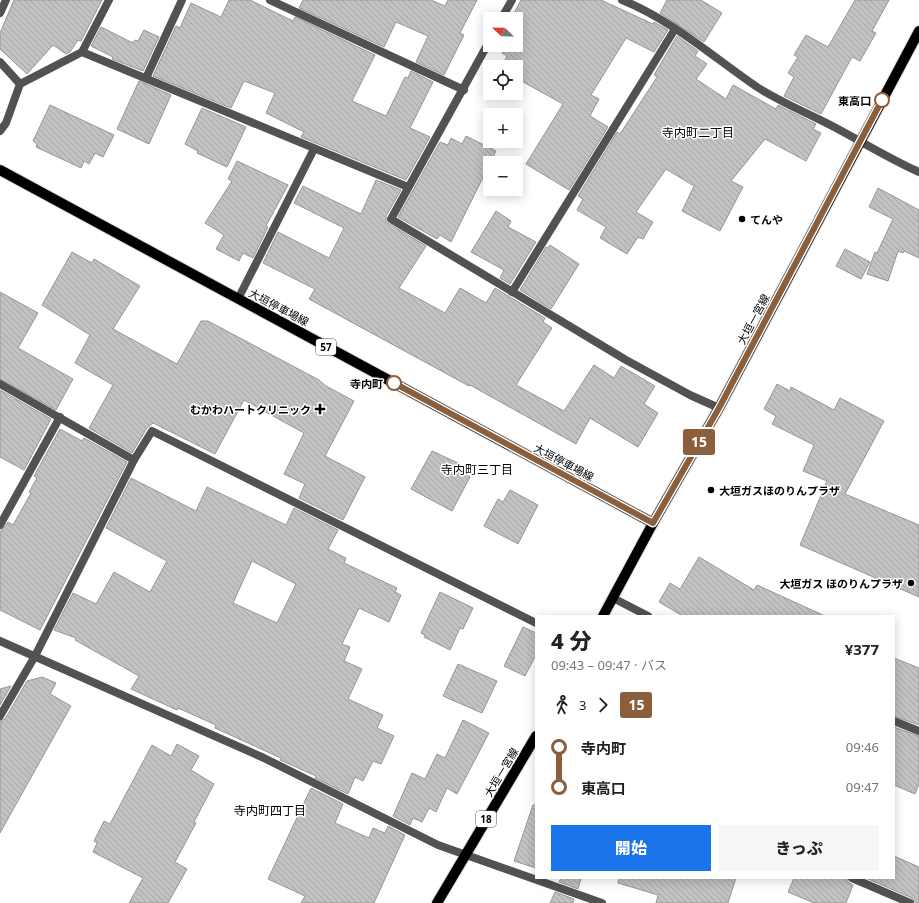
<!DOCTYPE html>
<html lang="ja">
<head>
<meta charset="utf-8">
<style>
	body { margin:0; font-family:"Noto Sans","Noto Sans JP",sans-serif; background:#f6f6f6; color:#222; height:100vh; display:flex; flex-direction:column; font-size:15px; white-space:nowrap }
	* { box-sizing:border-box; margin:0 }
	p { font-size:13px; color:#767676 }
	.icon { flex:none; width:22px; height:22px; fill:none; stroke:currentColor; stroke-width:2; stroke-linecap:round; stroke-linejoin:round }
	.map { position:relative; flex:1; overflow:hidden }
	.side { position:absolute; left:535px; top:615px; width:360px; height:264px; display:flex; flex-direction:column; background:#fff; border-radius:0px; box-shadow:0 2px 10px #0003 }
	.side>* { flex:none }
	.badge { padding:0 8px; border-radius:3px; font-size:14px; line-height:26px }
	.needle { width:26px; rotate:292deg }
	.fabs { position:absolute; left:483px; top:12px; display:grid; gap:8px }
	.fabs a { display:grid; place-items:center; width:40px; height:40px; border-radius:0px; background:#fff; box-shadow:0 2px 10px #0003; font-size:20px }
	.map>.badge { position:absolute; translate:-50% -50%; box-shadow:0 0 0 2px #fff }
	.legs { display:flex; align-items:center; gap:6px; height:44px; padding:0 16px; font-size:13px }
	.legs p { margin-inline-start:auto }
	.summary { display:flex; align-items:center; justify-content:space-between; height:68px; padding:0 16px }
	h1 { font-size:22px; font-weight:800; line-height:30px }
	.button { display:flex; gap:8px; margin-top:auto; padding:8px 16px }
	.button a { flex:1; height:46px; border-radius:0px; background:#1a73e8; color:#fff; font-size:16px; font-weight:800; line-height:46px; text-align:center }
	.button a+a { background:#f6f6f6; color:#222 }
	ul { padding:0 16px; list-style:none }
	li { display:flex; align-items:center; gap:14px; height:40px; font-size:15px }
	li i { display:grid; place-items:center; width:6px; height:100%; margin:0 5px; background:currentColor }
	li i::after { content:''; width:10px; height:10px; margin:-5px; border:3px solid; border-radius:50%; background:#fff }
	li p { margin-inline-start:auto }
	li:first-child i { background:linear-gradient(#0000 50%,currentColor 0) }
	li:last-child i { background:linear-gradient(currentColor 50%,#0000 0) }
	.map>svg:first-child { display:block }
	.building { fill:url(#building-back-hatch); stroke:#969696; fill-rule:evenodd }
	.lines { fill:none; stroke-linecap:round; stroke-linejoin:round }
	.primary-casing { stroke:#dbdbdb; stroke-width:12 }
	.minor { stroke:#525252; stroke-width:8 }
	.primary { stroke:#000; stroke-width:10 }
	.line-1-casing { stroke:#fff; stroke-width:9 }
	.line-1 { stroke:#8b5e3c; stroke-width:6 }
	.stop-1-dot { fill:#fff; stroke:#8b5e3c; stroke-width:2 }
	.poi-dot { fill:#000; stroke:#fff; stroke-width:1.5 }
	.labels { text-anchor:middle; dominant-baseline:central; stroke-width:3; stroke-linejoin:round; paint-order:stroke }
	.shield { fill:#fff; stroke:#4c4c4c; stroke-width:1 }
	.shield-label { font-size:10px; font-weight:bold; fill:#000 }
	.stop-label { font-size:11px; font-weight:bold; fill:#000; stroke:#fff; text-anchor:end }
	.poi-label { font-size:11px; font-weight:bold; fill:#000; stroke:#fff; text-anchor:start }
	.street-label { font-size:11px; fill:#000; stroke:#fff }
	.neighbourhood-label { font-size:12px; fill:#000; stroke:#fff }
</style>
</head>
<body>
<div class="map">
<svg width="919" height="903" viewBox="0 0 919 903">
	<defs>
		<pattern id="building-back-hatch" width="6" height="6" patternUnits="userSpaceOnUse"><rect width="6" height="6" fill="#c2c2c2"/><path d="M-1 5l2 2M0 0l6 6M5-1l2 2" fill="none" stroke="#a5a5a5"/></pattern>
	</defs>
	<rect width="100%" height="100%" fill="#fff"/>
	<g class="building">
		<polygon points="14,0 102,0 81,41 78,40 70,52 66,54 53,45 27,74 0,49 0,33"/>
		<polygon points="229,0 250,0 293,21 295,17 375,55 352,101 386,116 405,77 408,78 411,71 433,82 410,128 430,137 406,180 301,137 304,132 266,113 275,93 244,81 231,108 153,76 176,26 180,28 191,3 221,17"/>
		<polygon points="303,0 431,0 445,6 448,0 477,0 460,33 464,35 444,75 416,62 428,36 396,22 384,47 299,8"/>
		<polygon points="521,0 601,0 653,24 654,22 668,30 654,52 626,38 591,95 599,99 590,116 608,127 569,190 526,164 563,104 516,78 516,67 502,67 507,56 502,53 507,45 516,45 516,27 520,19 511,19"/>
		<polygon points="667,0 701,0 722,13 704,42 660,13"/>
		<polygon points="855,0 889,0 872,31 876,33 860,61 852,57 821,114 784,96 794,77 788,73 798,57 794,55 806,35 828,47"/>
		<polygon points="101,27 133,43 135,40 138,41 144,30 159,37 143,71 112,59 113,57 91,46"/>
		<polygon points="677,36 698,51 695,56 707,64 696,79 726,99 733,85 776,109 778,105 816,124 813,129 821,133 806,161 765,139 731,181 743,187 720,231 682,211 694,186 666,169 636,212 653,222 643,239 638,237 627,254 600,238 606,227 577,210 583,199 578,196 617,132 620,134 657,77 654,75"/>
		<polygon points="139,81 171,95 149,144 117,129"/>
		<polygon points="50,105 114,135 103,157 95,153 89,164 84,161 81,168 36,147 37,144 33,141"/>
		<polygon points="202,108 246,127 227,167 197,153 198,151 185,144"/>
		<polygon points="466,136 496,151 451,242 440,235 437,239 398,217 440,142 448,145 451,138 462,144"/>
		<polygon points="237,161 288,185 266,226 268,227 253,258 243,253 239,261 216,249 224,235 205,223 232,181 228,179"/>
		<polygon points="376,180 401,190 386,216 386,222 426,246 399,288 445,313 460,288 486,303 495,288 545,318 543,322 552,328 516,385 564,411 594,365 614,378 621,366 655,386 644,404 658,413 638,447 590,418 576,444 470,385 469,386 309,299 315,289 263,263 278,232 329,258 344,228 294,203 303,186 361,214"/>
		<polygon points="878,188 919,210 919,258 904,251 903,253 898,251 888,281 867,274 875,252 877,253 893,219 869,207"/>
		<polygon points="496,211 511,221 508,227 536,242 510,284 500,278 504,270 471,252"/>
		<polygon points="550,245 579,264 551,309 520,290 546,247 548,248"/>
		<polygon points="845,249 870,262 861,279 836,266"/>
		<polygon points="72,252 92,263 94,259 140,286 113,329 177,364 201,321 208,321 319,380 326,386 354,401 325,456 365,477 343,520 299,498 305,484 284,474 304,433 244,400 215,454 153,423 147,428 132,453 89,428 113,385 75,363 90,335 42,305"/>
		<polygon points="0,292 38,313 18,348 73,379 56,410 0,379"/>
		<polygon points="777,384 790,391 791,387 834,410 840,398 884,421 845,494 919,525 919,597 800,545 827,481 803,471 814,445 772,424 776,416 764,409"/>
		<polygon points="0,390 51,419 24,470 0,457"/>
		<polygon points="60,429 82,441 84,438 127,462 40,630 0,610 0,532 8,522 13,525 31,493 29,492 37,478 34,476"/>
		<polygon points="432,451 460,464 457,469 470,477 452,511 411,489"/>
		<path d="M131,478L196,511L207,487L286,525L294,508L338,530L328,549L346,558L344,563L397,588L395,592L401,595L389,622L359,608L342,644L350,647L344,661L362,669L348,699L383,715L377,728L394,736L381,764L373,761L363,781L355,777L348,794L315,778L316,776L280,760L281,758L215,728L216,725L178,708L177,710L131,689L139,676L75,640L76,638L54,630L73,593L96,604L114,572L150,592L167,561L106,528ZM252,561L296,584L277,623L233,603Z"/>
		<polygon points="510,490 538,505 518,544 484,526 498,499 503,502"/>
		<polygon points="699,557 754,590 757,585 825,616 683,616 659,602 670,583 680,589"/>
		<polygon points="440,592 473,608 463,629 460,628 450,650 424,637 425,635 421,633"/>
		<polygon points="523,627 536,633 536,655 525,676 504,666"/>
		<polygon points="894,658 919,668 919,725 894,716"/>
		<polygon points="458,664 497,681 482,713 443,696"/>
		<polygon points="42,677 56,683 50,694 71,706 0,833 0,721 5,719 27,681"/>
		<polygon points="11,686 0,705 0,689"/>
		<polygon points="463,720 489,733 457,794 447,788 436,812 429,808 422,822 413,818 410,825 393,816 412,773 425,779 437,754 445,758"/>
		<polygon points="894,727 919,736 919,784 915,794 894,785"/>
		<polygon points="177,744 199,756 191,770 214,784 194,822 196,823 175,862 187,869 168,903 129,903 143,878 93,852 97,843 94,841 104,821 110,824 152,745 171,756"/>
		<polygon points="311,788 343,804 335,823 369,838 373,828 385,833 388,826 405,835 374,903 301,903 305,896 268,879"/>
		<polygon points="533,805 536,805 536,868 514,861"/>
		<polygon points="894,856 919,867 919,903 915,902 912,898 866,878 894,878"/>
		<polygon points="561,878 581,878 578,889 559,882"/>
		<polygon points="619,878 736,878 728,903 656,903 658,895 618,883"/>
		<polygon points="794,878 847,878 848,882 853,885 846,903 814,903 788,892"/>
		<polygon points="555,892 574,899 573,903 550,903"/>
	</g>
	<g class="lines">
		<defs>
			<g id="primary">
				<polyline points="0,170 653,523"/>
				<polyline points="603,616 653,523 719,408 919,31"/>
				<polyline points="437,903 536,736"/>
			</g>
		</defs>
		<use href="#primary" class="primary-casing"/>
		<g class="minor">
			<polyline points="270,0 464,90"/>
			<path d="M622,0C672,20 713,57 757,87C782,103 810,114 836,128C864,143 890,159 919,172"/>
			<polyline points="0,13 6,0"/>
			<polyline points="501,19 512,0"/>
			<polyline points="490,40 391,219 626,360 690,395 719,408"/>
			<polyline points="82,52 408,187"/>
			<polyline points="0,62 20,84"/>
			<polyline points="146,78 182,0"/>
			<polyline points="0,131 6,123 20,84 82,52 109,0"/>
			<polyline points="512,292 675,29"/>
			<polyline points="238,299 314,149"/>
			<polyline points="0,384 134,460 152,431 536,623"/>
			<polyline points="0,525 60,417"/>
			<polyline points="613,598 648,616"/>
			<polyline points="0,641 264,758 438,845 602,903"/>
			<polyline points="0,716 35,656 134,460"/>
			<polyline points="894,721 919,731"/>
			<polyline points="852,878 910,903"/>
		</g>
		<use href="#primary" class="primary"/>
	</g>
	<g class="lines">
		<defs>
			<polyline id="line-1" points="394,383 653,523 719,408 882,100"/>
		</defs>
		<use href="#line-1" class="line-1-casing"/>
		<use href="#line-1" class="line-1"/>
	</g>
	<g class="stop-1-dot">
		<circle cx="882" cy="100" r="7"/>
		<circle cx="394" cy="383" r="7"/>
	</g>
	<g class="poi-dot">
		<circle cx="742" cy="219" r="4"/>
		<path d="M318 403h4v4h4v4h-4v4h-4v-4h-4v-4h4z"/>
		<circle cx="711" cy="490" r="4"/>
		<circle cx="911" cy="583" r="4"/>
	</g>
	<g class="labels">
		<g class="shield">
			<rect x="316" y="339" width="20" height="16" rx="3"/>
			<rect x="476" y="811" width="20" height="16" rx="3"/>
		</g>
		<g class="shield-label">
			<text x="326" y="347">57</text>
			<text x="486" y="819">18</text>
		</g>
		<g class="stop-label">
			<text x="871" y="100">東高口</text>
			<text x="383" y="383">寺内町</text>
		</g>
		<g class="poi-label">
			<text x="750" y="219">てんや</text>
			<text x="311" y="409" text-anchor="end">むかわハートクリニック</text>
			<text x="719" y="490">大垣ガスほのりんプラザ</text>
			<text x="903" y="583" text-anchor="end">大垣ガス ほのりんプラザ</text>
		</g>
		<g class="street-label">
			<text transform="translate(279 307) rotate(28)">大垣停車場線</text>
			<text transform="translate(753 319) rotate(-62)">大垣一宮線</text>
			<text transform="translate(564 462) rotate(28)">大垣停車場線</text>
			<text transform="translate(501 772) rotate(-59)">大垣一宮線</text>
		</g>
		<g class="neighbourhood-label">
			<text x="698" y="132">寺内町二丁目</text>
			<text x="477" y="469">寺内町三丁目</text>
			<text x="270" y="810">寺内町四丁目</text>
		</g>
	</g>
</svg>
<div class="fabs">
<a><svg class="needle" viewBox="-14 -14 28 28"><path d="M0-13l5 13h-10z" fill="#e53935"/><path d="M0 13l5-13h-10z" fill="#767676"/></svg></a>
<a><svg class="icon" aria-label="locate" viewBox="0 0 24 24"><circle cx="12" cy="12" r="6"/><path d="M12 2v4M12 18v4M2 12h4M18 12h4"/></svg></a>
<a>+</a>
<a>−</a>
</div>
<b class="badge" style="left:699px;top:442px;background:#8b5e3c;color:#fff">15</b>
<section class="side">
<div class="summary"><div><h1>4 分</h1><p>09:43 – 09:47 · バス</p></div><b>¥377</b></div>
<div class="legs"><svg class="icon" aria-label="walk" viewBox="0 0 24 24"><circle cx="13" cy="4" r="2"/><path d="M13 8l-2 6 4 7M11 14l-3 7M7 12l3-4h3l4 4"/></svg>3<svg class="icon" aria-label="forward" viewBox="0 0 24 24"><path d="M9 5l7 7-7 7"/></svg><b class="badge" style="background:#8b5e3c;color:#fff">15</b></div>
<ul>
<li><i style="color:#8b5e3c"></i><b>寺内町</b><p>09:46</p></li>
<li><i style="color:#8b5e3c"></i><b>東高口</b><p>09:47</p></li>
</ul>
<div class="button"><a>開始</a><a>きっぷ</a></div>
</section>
</div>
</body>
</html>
